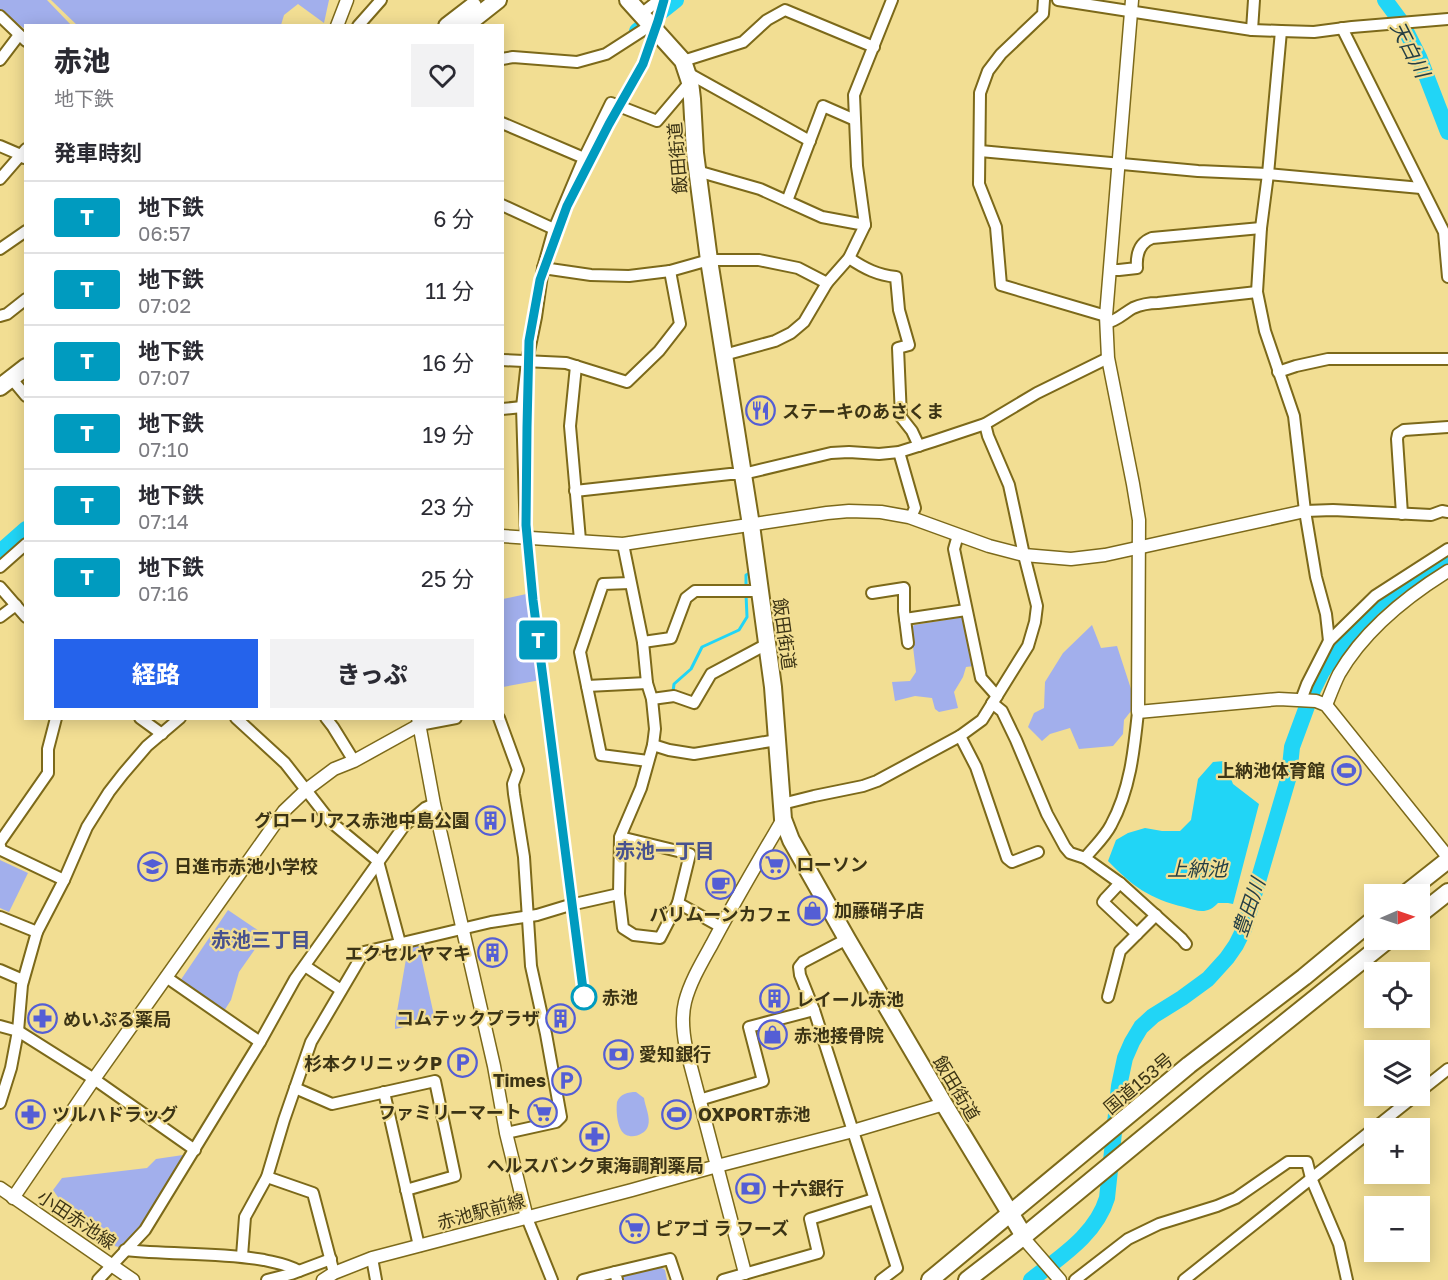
<!DOCTYPE html>
<html lang="ja">
<head>
<meta charset="utf-8">
<style>
	body { margin:0; font-family:"Golos Text","Noto Sans JP",sans-serif; background:#f2f2f3; color:#2b2b33; height:100vh; display:flex; flex-direction:column; font-size:22px; white-space:nowrap }
	* { box-sizing:border-box; margin:0 }
	p { font-size:20px; color:#7c7c81 }
	.icon { flex:none; width:33px; height:33px; fill:none; stroke:currentColor; stroke-width:2; stroke-linecap:round; stroke-linejoin:round }
	.map { position:relative; flex:1; overflow:hidden }
	.panel { position:absolute; left:24px; top:24px; width:480px; height:696px; display:flex; flex-direction:column; background:#fff; border-radius:0px; box-shadow:0 3px 15px #0003 }
	.panel>* { flex:none }
	.badge { padding:0 12px; border-radius:4px; font-size:21px; line-height:39px }
	.needle { width:39px; rotate:88deg }
	.fabs { position:absolute; left:1364px; top:884px; display:grid; gap:12px }
	.fabs a { display:grid; place-items:center; width:66px; height:66px; border-radius:0px; background:#fff; box-shadow:0 3px 15px #0003; font-size:30px }
	.map>.badge { position:absolute; translate:-50% -50%; box-shadow:0 0 0 3px #fff }
	h2 { padding:0 30px; font-size:22px; line-height:54px }
	.round { display:grid; place-items:center; flex:none; width:63px; height:63px; border-radius:0px; background:#f2f2f3 }
	.summary { display:flex; align-items:center; justify-content:space-between; height:102px; padding:0 30px }
	h1 { font-size:28px; font-weight:800; line-height:45px }
	.primary-button { display:flex; gap:12px; margin-top:auto; padding:12px 30px }
	.primary-button a { flex:1; height:69px; border-radius:0px; background:#2563eb; color:#fff; font-size:24px; font-weight:800; line-height:69px; text-align:center }
	.primary-button a+a { background:#f2f2f3; color:#2b2b33 }
	ul { padding:0; list-style:none }
	li { display:flex; align-items:center; gap:18px; height:72px; padding:0 30px; border-top:2px solid #e1e1e2 }
	li div { flex:1 }
	li b { display:block; font-size:22px }
	li em { font-style:normal }
	li .badge { min-width:66px; font-weight:700; text-align:center }
	.map>svg:first-child { display:block }
	.green { fill:#a2afec }
	.water { fill:#21d5f6 }
	.lines { fill:none; stroke-linecap:round; stroke-linejoin:round }
	.stream { stroke:#21d5f6; stroke-width:3 }
	.river { stroke:#21d5f6; stroke-width:16 }
	.minor-casing { stroke:#7c691a; stroke-width:14 }
	.tertiary-casing { stroke:#7c691a; stroke-width:15 }
	.primary-casing { stroke:#7c691a; stroke-width:20 }
	.trunk-casing { stroke:#7c691a; stroke-width:20 }
	.minor { stroke:#fff; stroke-width:10 }
	.tertiary { stroke:#fff; stroke-width:12 }
	.primary { stroke:#fff; stroke-width:16 }
	.trunk { stroke:#fff; stroke-width:16 }
	.line-casing { stroke:#fff; stroke-width:14 }
	.line { stroke:#009bbf; stroke-width:9 }
	.stop-dot { fill:#fff; stroke:#009bbf; stroke-width:3 }
	.labels { text-anchor:middle; dominant-baseline:central; stroke-width:4.5; stroke-linejoin:round; paint-order:stroke }
	.street-label { font-size:18px; fill:#3c3415; stroke:#f2de93 }
	.poi-label { font-size:18px; font-weight:bold; fill:#3c3415; stroke:#f2de93; text-anchor:start }
	.stop-label { font-size:18px; font-weight:bold; fill:#3c3415; stroke:#f2de93; text-anchor:start }
	.water-label { font-size:20px; font-style:italic; fill:#253f45; stroke:#f2de93 }
	.neighbourhood-label { font-size:20px; font-weight:bold; fill:#48528f; stroke:#f2de93 }
</style>
</head>
<body>
<div class="map">
<svg width="1448" height="1280" viewBox="0 0 1448 1280">
	<rect width="100%" height="100%" fill="#f2de93"/>
	<g class="green">
		<polygon points="0,0 47,0 71,25 26,26 25,29 0,11"/>
		<polygon points="51,0 329,0 324,23 298,4 284,15 281,25 78,26"/>
		<polygon points="531,593 546,679 503,687 503,599"/>
		<polygon points="964,617 974,666 966,667 963,677 954,692 958,708 939,712 935,709 932,698 915,696 895,701 892,682 910,681 916,672 911,630 914,625"/>
		<polygon points="1092,625 1101,648 1117,646 1131,689 1131,711 1124,720 1123,734 1113,746 1079,749 1070,728 1050,734 1042,741 1028,727 1034,713 1044,708 1045,682 1063,653"/>
		<polygon points="0,860 28,873 9,912 0,908"/>
		<polygon points="228,910 265,935 239,972 231,1000 224,1011 180,981"/>
		<polygon points="418,943 435,1020 395,1029 395,1023 406,959 403,946"/>
		<path d="M636,1092L644,1098C645,1106 651,1118 648,1126C645,1136 627,1141 621,1130C617,1123 616,1110 617,1102C620,1094 628,1092 636,1092Z"/>
		<polygon points="183,1155 187,1160 142,1228 119,1247 110,1245 67,1210 53,1190 62,1178 147,1168 156,1159"/>
		<polygon points="659,1266 665,1270 667,1280 620,1280 621,1277"/>
	</g>
	<path class="water" d="M1224,761L1233,784L1259,804L1233,904L1228,903H1218C1207,915 1198,911 1184,907C1150,899 1132,886 1108,861L1116,840L1128,833L1145,828L1162,831H1180L1191,820L1198,779L1213,762Z"/>
	<g class="lines">
		<g class="stream">
			<polyline points="746,588 746,575 752,572"/>
			<polyline points="673,692 674,684 691,669 702,647 739,630 747,617 746,594"/>
		</g>
		<g class="river">
			<polyline points="1385,0 1402,23 1419,57 1448,132"/>
			<polyline points="637,31 676,0"/>
			<polyline points="0,552 26,529"/>
			<path d="M1031,1280C1060,1257 1096,1235 1107,1198L1119,1086L1125,1058L1132,1042L1141,1027L1153,1016L1182,998L1208,979L1227,958L1236,945L1244,929L1289,776L1292,747L1313,690L1322,672L1340,646L1372,609L1398,587L1448,556"/>
		</g>
		<defs>
			<g id="minor">
				<polyline points="1044,0 1043,14 1001,54 988,71 980,93 979,184 996,227 1001,285 1106,316"/>
				<polyline points="1058,0 1206,23 1252,30 1281,31 1314,32 1352,27 1448,19"/>
				<polyline points="641,14 659,0"/>
				<polyline points="0,16 26,41"/>
				<polyline points="358,26 381,0"/>
				<polyline points="1342,28 1444,232 1448,277"/>
				<polyline points="1252,30 1254,0"/>
				<polyline points="1281,31 1268,174 1261,228 1257,292 1265,331 1294,416 1305,511 1316,577 1326,614 1329,641"/>
				<polyline points="502,59 513,57 577,62 606,54 651,25"/>
				<polyline points="0,60 19,35"/>
				<polyline points="683,61 743,42 767,20 785,10 874,47"/>
				<polyline points="688,73 810,141"/>
				<polyline points="502,123 584,158"/>
				<polyline points="0,146 21,155 24,158"/>
				<polyline points="980,151 1198,171 1268,174 1421,188"/>
				<polyline points="697,171 760,189 822,217 865,225 849,258 827,283 804,322 791,333 775,341 724,355"/>
				<polyline points="0,179 26,149"/>
				<polyline points="787,201 823,106 855,120"/>
				<polyline points="502,205 554,229"/>
				<polyline points="865,225 857,166 854,95 892,0"/>
				<polyline points="0,249 26,231"/>
				<path d="M849,258C865,269 878,275 896,277L899,310L909,345L898,348L901,417L912,431L919,446"/>
				<polyline points="543,268 591,275 629,276 670,271 709,260 759,260 798,268 827,283"/>
				<path d="M1110,270H1119L1137,268C1136,255 1139,243 1152,238L1261,228"/>
				<polyline points="0,316 7,314 26,299"/>
				<path d="M1106,323C1117,321 1124,313 1133,308C1142,304 1149,303 1158,303L1257,292"/>
				<polyline points="502,360 566,363 627,382 659,351 680,324 670,271"/>
				<polyline points="576,366 570,426 580,540"/>
				<polyline points="1278,372 1296,366 1328,359 1448,359"/>
				<polyline points="11,378 26,396"/>
				<polyline points="502,409 522,407"/>
				<polyline points="899,452 915,508 911,517"/>
				<polyline points="575,491 730,474 743,474 831,453 849,452 879,454 899,452 934,441 985,424 1037,393 1108,358"/>
				<polyline points="1305,511 1333,510 1431,515 1442,511 1448,512"/>
				<polyline points="1402,514 1397,439 1398,434 1404,430 1448,427"/>
				<polyline points="958,535 954,549 981,678 997,696"/>
				<polyline points="526,537 522,407 527,361 536,317 543,268 554,229 584,158 611,103 657,121 690,82"/>
				<polyline points="0,567 26,544"/>
				<polyline points="630,583 603,584 580,652 601,755 648,761"/>
				<polyline points="0,587 26,617"/>
				<polyline points="872,593 904,588 904,611 908,643"/>
				<polyline points="0,617 16,605"/>
				<polyline points="905,619 966,610"/>
				<polyline points="643,642 671,638 686,598 695,591 759,591"/>
				<polyline points="587,686 647,683"/>
				<polyline points="652,699 674,696 694,703 711,674 767,644"/>
				<polyline points="1301,700 1307,684 1329,641 1375,596 1448,549"/>
				<polyline points="992,703 1002,711 1016,740 1047,814 1065,847 1070,853 1085,858 1120,883 1182,939 1186,944"/>
				<polyline points="140,718 162,734"/>
				<polyline points="236,718 285,763 331,822 378,861 400,943"/>
				<polyline points="326,718 333,727 354,761"/>
				<polyline points="499,718 518,770 513,784 514,794 524,857 531,966 546,1034 561,1117 556,1122 506,1133"/>
				<polyline points="419,725 456,718"/>
				<polyline points="960,736 976,767 1007,858 1012,862 1038,852"/>
				<polyline points="653,745 669,750 694,754 777,740"/>
				<polyline points="782,804 814,796 863,786 877,781 960,736 982,720 1028,646 1035,622 1037,606 1024,555 1014,508 1009,485 988,436 985,424"/>
				<polyline points="620,837 690,854 678,903 660,938 634,935 623,928 619,894 620,837 641,788 653,745 655,729 652,699 647,683 643,642 623,544"/>
				<polyline points="0,842 48,773 48,749 56,718"/>
				<polyline points="0,846 1,850 64,880"/>
				<path d="M1085,858C1093,848 1105,837 1111,825C1130,790 1134,751 1138,712"/>
				<polyline points="1120,883 1105,899 1103,902 1137,934"/>
				<polyline points="678,903 721,927"/>
				<polyline points="0,917 37,932"/>
				<polyline points="847,939 803,962 799,967 800,975 814,1010 897,1268 881,1280"/>
				<polyline points="305,966 341,990"/>
				<polyline points="0,970 23,980"/>
				<polyline points="166,977 260,1042"/>
				<polyline points="1108,997 1120,951 1156,915"/>
				<polyline points="0,1026 18,1031 94,1079 195,1150"/>
				<polyline points="295,1088 332,1104 435,1081 455,1176 406,1190"/>
				<polyline points="384,1092 419,1246"/>
				<polyline points="1419,1092 1448,1069"/>
				<polyline points="699,1100 763,1081 749,1027 814,1010"/>
				<polyline points="0,1103 11,1068 18,1031 22,985 37,932 64,880 87,827 109,792 123,774 147,746 180,718"/>
				<polyline points="267,1177 313,1193 334,1273"/>
				<polyline points="527,1218 552,1280"/>
				<path d="M125,1250C171,1255 218,1252 264,1260C277,1263 287,1264 299,1271"/>
				<polyline points="242,1256 245,1217 267,1177 284,1120 311,1042 364,952 491,922 537,915 570,905 619,894"/>
				<polyline points="372,1258 376,1280"/>
				<polyline points="98,1280 145,1230 260,1042 295,979 404,826 425,808 434,804"/>
				<polyline points="267,1280 291,1274 331,1259"/>
				<polyline points="583,1280 615,1272"/>
				<polyline points="617,1280 615,1272 670,1259 677,1280"/>
				<polyline points="723,1280 818,1253 810,1219 874,1199"/>
				<polyline points="1075,1280 1128,1239 1159,1224 1217,1206 1236,1198 1288,1162 1307,1162 1311,1178 1339,1244 1347,1280"/>
				<polyline points="1184,1280 1416,1095"/>
			</g>
			<g id="tertiary">
				<polyline points="1132,0 1106,316 1108,358 1133,484 1139,520 1138,712 1279,699 1316,701 1326,705 1448,857"/>
				<polyline points="337,26 347,0"/>
				<polyline points="502,536 623,544 827,513 849,511 881,512 909,517 989,546 1024,555 1071,559 1105,555 1305,511"/>
				<path d="M1326,705C1330,695 1334,684 1339,674C1364,631 1406,597 1448,571"/>
				<polyline points="418,718 434,804 494,1066 506,1133 527,1218"/>
				<polyline points="0,1188 133,1280"/>
				<polyline points="13,1198 94,1079 284,811 306,790 334,769 354,761 419,725"/>
				<polyline points="1024,1236 1026,1241 1060,1280"/>
				<polyline points="745,1273 717,1166 853,1131 944,1104"/>
				<path d="M323,1280L334,1273L372,1258L632,1190L717,1166L686,1048C683,1033 681,1018 685,1002C690,982 702,962 712,944C734,902 759,860 783,819"/>
			</g>
			<g id="primary">
				<polyline points="628,0 683,61 690,82 692,99 695,153 709,260 751,525 773,687 783,819 791,840 847,939 944,1104 1024,1236"/>
				<polyline points="447,26 473,6"/>
				<polyline points="465,26 498,0"/>
				<polyline points="0,387 26,367"/>
			</g>
			<g id="trunk">
				<polyline points="1405,894 1448,860"/>
				<polyline points="1419,915 1448,892"/>
				<polyline points="930,1280 1189,1065 1304,977 1374,919"/>
				<polyline points="967,1280 1024,1236 1212,1081 1389,939"/>
			</g>
		</defs>
		<use href="#minor" class="minor-casing"/>
		<use href="#tertiary" class="tertiary-casing"/>
		<use href="#primary" class="primary-casing"/>
		<use href="#trunk" class="trunk-casing"/>
		<use href="#minor" class="minor"/>
		<use href="#tertiary" class="tertiary"/>
		<use href="#primary" class="primary"/>
		<use href="#trunk" class="trunk"/>
	</g>
	<g class="lines">
		<defs>
			<polyline id="line" points="584,997 533,600 526,525 527,427 529,341 540,280 567,206 609,124 643,64 658,21 664,0"/>
		</defs>
		<use href="#line" class="line-casing"/>
		<use href="#line" class="line"/>
	</g>
	<defs>
		<symbol id="restaurant-ring" viewBox="-11 -11 22 22"><circle r="9.5" fill="#f2de93" stroke="#545ed5" stroke-width="1.5"/><path d="M-5-6h1v4h1v-4h1v4h1v-4h1v5L-1.5 .5V6h-2V.5L-5-1ZM5-6V6H3V1.5H1.5Q1.5-4 5-6Z" fill="#545ed5"/></symbol>
		<symbol id="stadium-ring" viewBox="-11 -11 22 22"><circle r="9.5" fill="#f2de93" stroke="#545ed5" stroke-width="1.5"/><path d="M0-5a6.5 5 0 1 0 0 10a6.5 5 0 1 0 0-10ZM-3.5-1.8h7v3.6h-7Z" fill="#545ed5"/></symbol>
		<symbol id="building-ring" viewBox="-11 -11 22 22"><circle r="9.5" fill="#f2de93" stroke="#545ed5" stroke-width="1.5"/><path d="M-4-6H4V6H1V3H-1V6H-4ZM-2.5-4.3h1.7v1.8h-1.7ZM.8-4.3h1.7v1.8H.8ZM-2.5-1h1.7V.8h-1.7ZM.8-1h1.7V.8H.8Z" fill="#545ed5"/></symbol>
		<symbol id="supermarket-ring" viewBox="-11 -11 22 22"><circle r="9.5" fill="#f2de93" stroke="#545ed5" stroke-width="1.5"/><path d="M-6-5.5h2.5l.6 2H6L4.5 2H-2.5L-4.4-4H-6ZM-1.5 3.2a1.3 1.3 0 1 0 .1 0ZM3 3.2a1.3 1.3 0 1 0 .1 0Z" fill="#545ed5"/></symbol>
		<symbol id="school-ring" viewBox="-11 -11 22 22"><circle r="9.5" fill="#f2de93" stroke="#545ed5" stroke-width="1.5"/><path d="M0-5L7-2L0 1L-7-2ZM-4 1L0 2.5L4 1V4Q0 6-4 4Z" fill="#545ed5"/></symbol>
		<symbol id="cafe-ring" viewBox="-11 -11 22 22"><circle r="9.5" fill="#f2de93" stroke="#545ed5" stroke-width="1.5"/><path d="M-5.5-4.5H6V0H3Q3 3.5 0 3.5H-2.5Q-5.5 3.5-5.5 0ZM3-3.2v2h1.7v-2ZM-6 4.5H4V6H-6Z" fill="#545ed5"/></symbol>
		<symbol id="shop-ring" viewBox="-11 -11 22 22"><circle r="9.5" fill="#f2de93" stroke="#545ed5" stroke-width="1.5"/><path d="M-5-2.5h2.3a2.7 3.5 0 0 1 5.4 0H5L5.5 6h-11ZM-1.5-2.5h3a1.5 2.3 0 0 0-3 0Z" fill="#545ed5"/></symbol>
		<symbol id="pharmacy-ring" viewBox="-11 -11 22 22"><circle r="9.5" fill="#f2de93" stroke="#545ed5" stroke-width="1.5"/><path d="M-2-6h4v4h4v4h-4v4h-4v-4h-4v-4h4Z" fill="#545ed5"/></symbol>
		<symbol id="bank-ring" viewBox="-11 -11 22 22"><circle r="9.5" fill="#f2de93" stroke="#545ed5" stroke-width="1.5"/><path d="M-6-4H6V4H-6ZM0-2.3a2.3 2.3 0 1 0 0 4.6a2.3 2.3 0 1 0 0-4.6Z" fill="#545ed5"/></symbol>
		<symbol id="parking-ring" viewBox="-11 -11 22 22"><circle r="9.5" fill="#f2de93" stroke="#545ed5" stroke-width="1.5"/><path d="M-3.5-5.5H1a3.5 3.5 0 0 1 0 7H-1V5.5H-3.5ZM-1-3.4V-.6H.8a1.4 1.4 0 0 0 0-2.8Z" fill="#545ed5"/></symbol>
	</defs>
	<g fill-rule="evenodd">
		<use href="#restaurant-ring" x="744" y="394" width="33" height="33"/>
		<use href="#stadium-ring" x="1330" y="754" width="33" height="33"/>
		<use href="#building-ring" x="474" y="804" width="33" height="33"/>
		<use href="#supermarket-ring" x="758" y="848" width="33" height="33"/>
		<use href="#school-ring" x="136" y="850" width="33" height="33"/>
		<use href="#cafe-ring" x="704" y="868" width="33" height="33"/>
		<use href="#shop-ring" x="796" y="894" width="33" height="33"/>
		<use href="#building-ring" x="476" y="936" width="33" height="33"/>
		<use href="#building-ring" x="758" y="982" width="33" height="33"/>
		<use href="#building-ring" x="544" y="1002" width="33" height="33"/>
		<use href="#pharmacy-ring" x="26" y="1002" width="33" height="33"/>
		<use href="#shop-ring" x="756" y="1018" width="33" height="33"/>
		<use href="#bank-ring" x="602" y="1038" width="33" height="33"/>
		<use href="#parking-ring" x="446" y="1046" width="33" height="33"/>
		<use href="#parking-ring" x="550" y="1064" width="33" height="33"/>
		<use href="#supermarket-ring" x="526" y="1096" width="33" height="33"/>
		<use href="#pharmacy-ring" x="14" y="1098" width="33" height="33"/>
		<use href="#stadium-ring" x="660" y="1098" width="33" height="33"/>
		<use href="#pharmacy-ring" x="578" y="1120" width="33" height="33"/>
		<use href="#bank-ring" x="734" y="1172" width="33" height="33"/>
		<use href="#supermarket-ring" x="618" y="1212" width="33" height="33"/>
	</g>
	<circle class="stop-dot" cx="584" cy="997" r="12"/>
	<g class="labels">
		<g class="street-label">
			<text transform="translate(677 158) rotate(-95)">飯田街道</text>
			<text transform="translate(785 634) rotate(82)">飯田街道</text>
			<text transform="translate(1138 1083) rotate(-40)">国道153号</text>
			<text transform="translate(957 1088) rotate(59)">飯田街道</text>
			<text transform="translate(481 1211) rotate(-15)">赤池駅前線</text>
			<text transform="translate(77 1219) rotate(34)">小田赤池線</text>
		</g>
		<g class="poi-label">
			<text x="782" y="411">ステーキのあさくま</text>
			<text x="1325" y="770" text-anchor="end">上納池体育館</text>
			<text x="470" y="820" text-anchor="end">グローリアス赤池中島公園</text>
			<text x="796" y="864">ローソン</text>
			<text x="174" y="866">日進市赤池小学校</text>
			<text x="834" y="910">加藤硝子店</text>
			<text x="721" y="914" text-anchor="middle">バリムーンカフェ</text>
			<text x="471" y="953" text-anchor="end">エクセルヤマキ</text>
			<text x="796" y="999">レイール赤池</text>
			<text x="540" y="1018" text-anchor="end">コムテックプラザ</text>
			<text x="63" y="1019">めいぷる薬局</text>
			<text x="794" y="1035">赤池接骨院</text>
			<text x="639" y="1054">愛知銀行</text>
			<text x="442" y="1063" text-anchor="end">杉本クリニックP</text>
			<text x="546" y="1080" text-anchor="end">Times</text>
			<text x="522" y="1112" text-anchor="end">ファミリーマート</text>
			<text x="52" y="1114">ツルハドラッグ</text>
			<text x="698" y="1114">OXPORT赤池</text>
			<text x="595" y="1165" text-anchor="middle">ヘルスバンク東海調剤薬局</text>
			<text x="772" y="1188">十六銀行</text>
			<text x="655" y="1228">ピアゴ ラ フーズ</text>
		</g>
		<g class="stop-label">
			<text x="602" y="997">赤池</text>
		</g>
		<g class="water-label">
			<text transform="translate(1411 49) rotate(63)">天白川</text>
			<text x="1197" y="868">上納池</text>
			<text transform="translate(1248 907) rotate(-71)">豊田川</text>
		</g>
		<g class="neighbourhood-label">
			<text x="665" y="850">赤池一丁目</text>
			<text x="261" y="939">赤池三丁目</text>
		</g>
	</g>
</svg>
<div class="fabs">
<a><svg class="needle" viewBox="-14 -14 28 28"><path d="M0-13l5 13h-10z" fill="#e53935"/><path d="M0 13l5-13h-10z" fill="#7c7c81"/></svg></a>
<a><svg class="icon" aria-label="locate" viewBox="0 0 24 24"><circle cx="12" cy="12" r="6"/><path d="M12 2v4M12 18v4M2 12h4M18 12h4"/></svg></a>
<a><svg class="icon" aria-label="layers" viewBox="0 0 24 24"><path d="M12 4l9 5-9 5-9-5zM3 14l9 5 9-5"/></svg></a>
<a>+</a>
<a>−</a>
</div>
<b class="badge" style="left:538px;top:640px;background:#009bbf;color:#fff">T</b>
<section class="panel">
<div class="summary"><div><h1>赤池</h1><p>地下鉄</p></div><a class="round"><svg class="icon" aria-label="heart" viewBox="0 0 24 24"><path d="M12 20l-8-8c-3-5 5-10 8-4 3-6 11-1 8 4z"/></svg></a></div>
<h2>発車時刻</h2>
<ul>
<li><span class="badge" style="background:#009bbf;color:#fff">T</span><div><b>地下鉄</b><p>06:57</p></div><em>6 分</em></li>
<li><span class="badge" style="background:#009bbf;color:#fff">T</span><div><b>地下鉄</b><p>07:02</p></div><em>11 分</em></li>
<li><span class="badge" style="background:#009bbf;color:#fff">T</span><div><b>地下鉄</b><p>07:07</p></div><em>16 分</em></li>
<li><span class="badge" style="background:#009bbf;color:#fff">T</span><div><b>地下鉄</b><p>07:10</p></div><em>19 分</em></li>
<li><span class="badge" style="background:#009bbf;color:#fff">T</span><div><b>地下鉄</b><p>07:14</p></div><em>23 分</em></li>
<li><span class="badge" style="background:#009bbf;color:#fff">T</span><div><b>地下鉄</b><p>07:16</p></div><em>25 分</em></li>
</ul>
<div class="primary-button"><a>経路</a><a>きっぷ</a></div>
</section>
</div>
</body>
</html>
